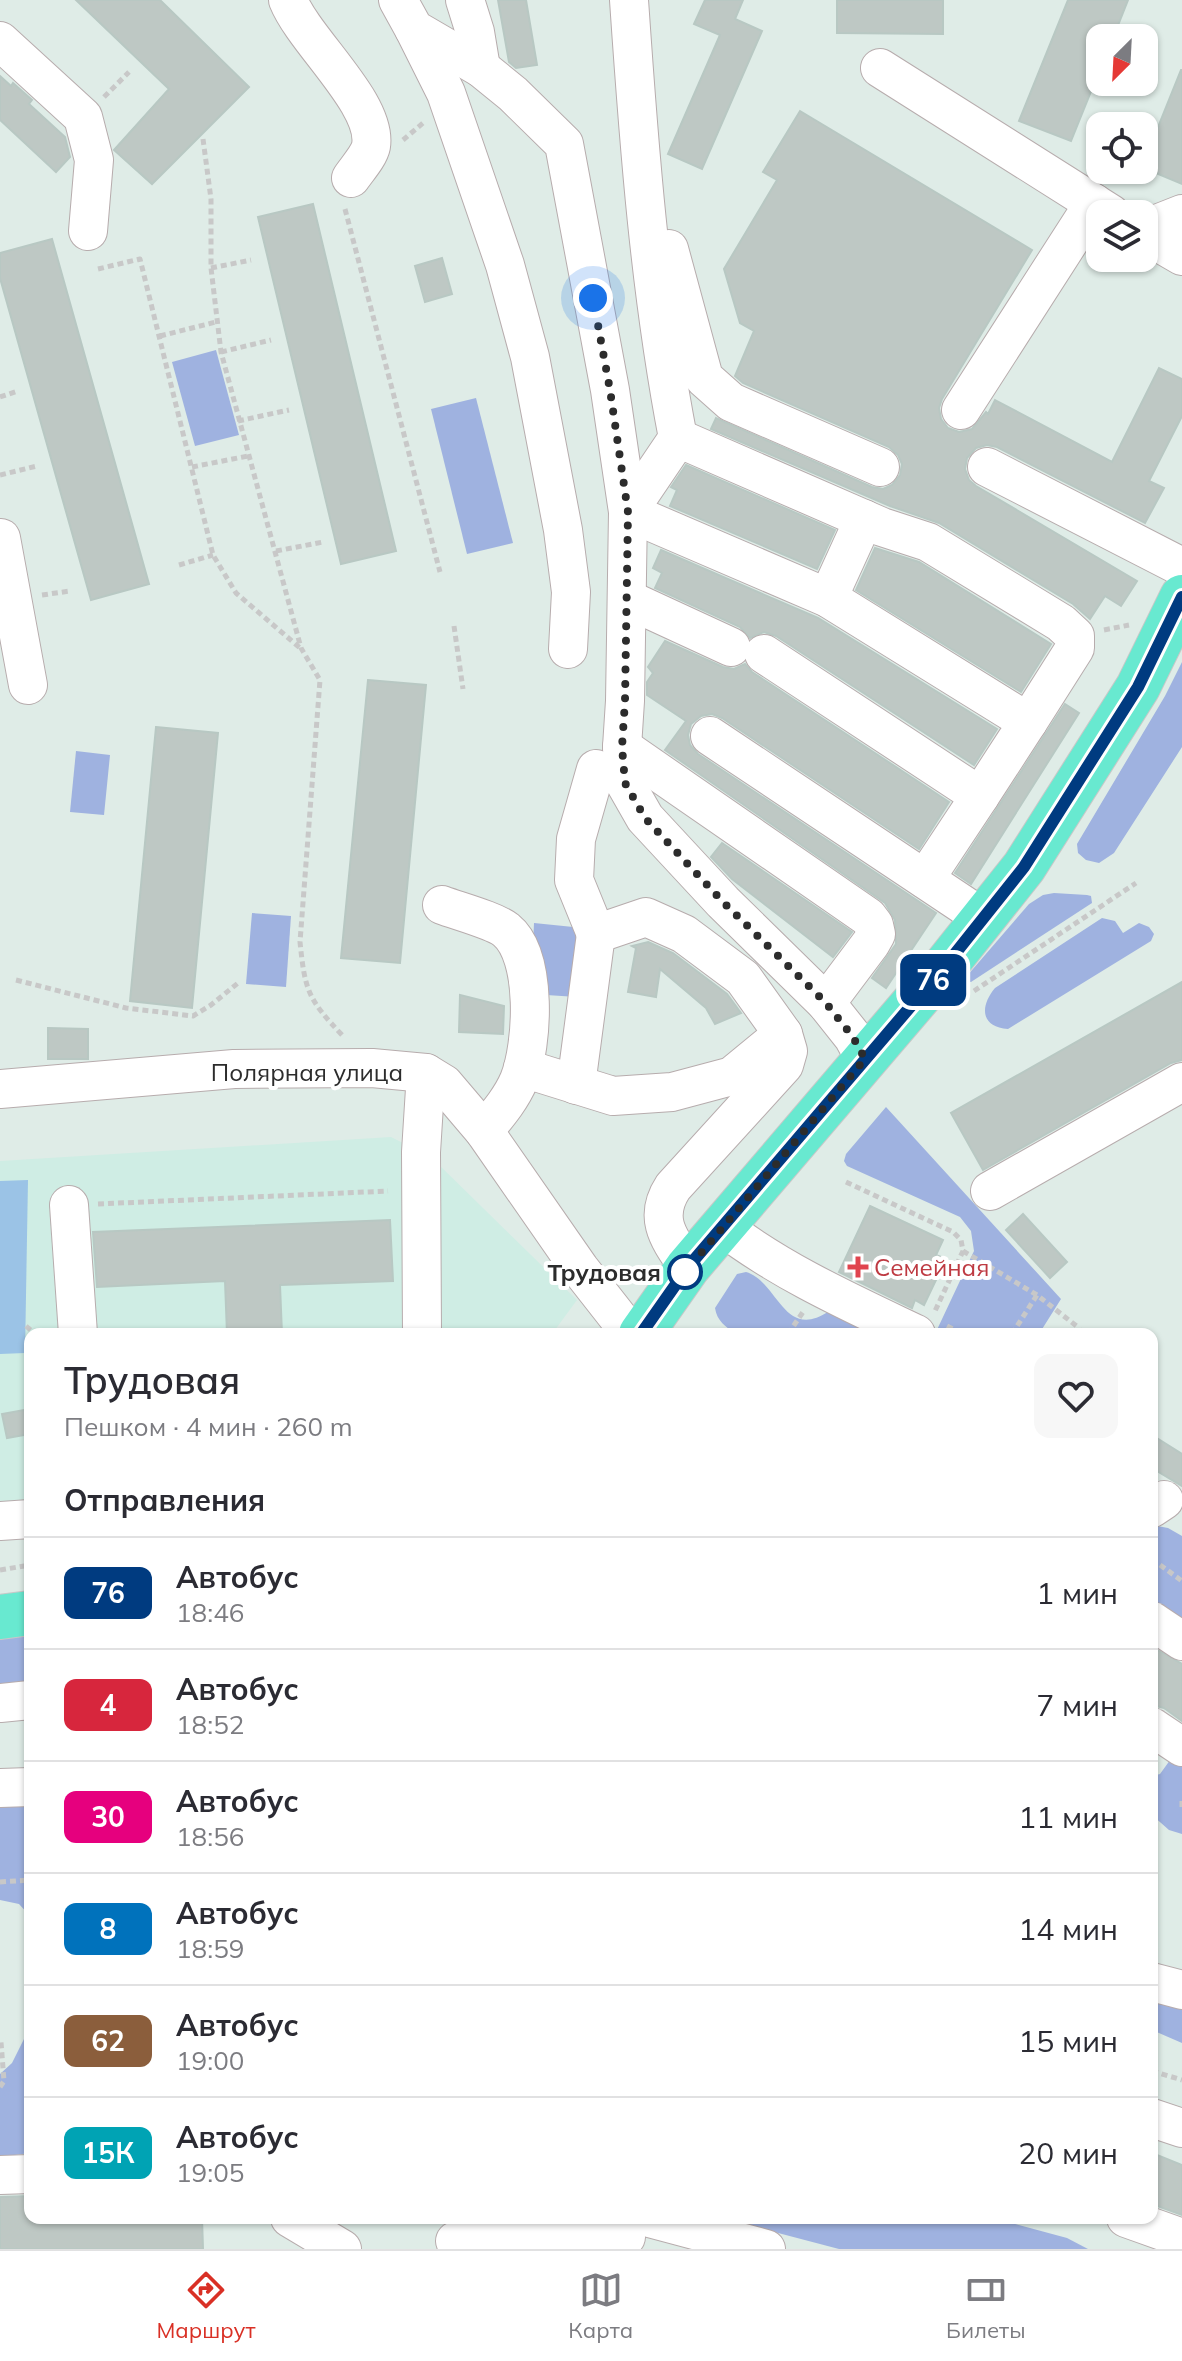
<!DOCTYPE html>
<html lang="ru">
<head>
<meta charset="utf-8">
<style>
	body { margin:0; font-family:Mulish,sans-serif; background:#f7f7f7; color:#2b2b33; height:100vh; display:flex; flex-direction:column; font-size:30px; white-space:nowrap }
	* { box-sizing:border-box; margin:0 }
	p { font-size:26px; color:#7c7c81 }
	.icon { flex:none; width:44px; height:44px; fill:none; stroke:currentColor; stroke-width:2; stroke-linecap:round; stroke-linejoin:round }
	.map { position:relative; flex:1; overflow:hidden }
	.panel { position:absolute; left:24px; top:1328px; width:1134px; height:896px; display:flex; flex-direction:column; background:#fff; border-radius:16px; box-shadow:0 2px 6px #0004 }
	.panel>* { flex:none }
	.badge { padding:0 16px; border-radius:12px; font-size:28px; line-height:52px }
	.needle { width:52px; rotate:204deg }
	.controls { position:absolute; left:1086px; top:24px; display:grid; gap:16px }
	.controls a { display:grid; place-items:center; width:72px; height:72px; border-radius:16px; background:#fff; box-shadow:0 2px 6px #0004; font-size:40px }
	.you { position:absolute; width:40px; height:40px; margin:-20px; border:6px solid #fff; border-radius:50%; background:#1a73e8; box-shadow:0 0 0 12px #1a73e833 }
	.map>.badge { position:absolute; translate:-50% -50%; box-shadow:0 0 0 4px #fff }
	h2 { padding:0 40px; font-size:30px; line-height:72px }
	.round { display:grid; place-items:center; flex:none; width:84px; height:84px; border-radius:16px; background:#f7f7f7 }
	.summary { display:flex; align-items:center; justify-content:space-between; height:136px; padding:0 40px }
	h1 { font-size:38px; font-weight:600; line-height:60px }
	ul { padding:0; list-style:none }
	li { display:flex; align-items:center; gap:24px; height:112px; padding:0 40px; border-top:2px solid #e1e1e2 }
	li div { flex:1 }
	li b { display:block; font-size:30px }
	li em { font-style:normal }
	li .badge { min-width:88px; font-weight:700; text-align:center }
	.tab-bar { display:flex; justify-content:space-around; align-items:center; height:112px; border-top:2px solid #e1e1e2; background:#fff; font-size:22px; color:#7c7c81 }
	.tab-bar a { display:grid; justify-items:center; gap:4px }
	.tab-bar .selected { color:#d93025 }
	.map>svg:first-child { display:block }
	.education { fill:#cfede4 }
	.green { fill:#9fb2e0 }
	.pitch { fill:#9bc3e6 }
	.building { fill:#bec8c4; stroke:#b8c8c3; stroke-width:2 }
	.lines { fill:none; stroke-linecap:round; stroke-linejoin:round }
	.minor-casing { stroke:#b7acad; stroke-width:40 }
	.major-casing { stroke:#c8c8c8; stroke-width:46 }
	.path { stroke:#c8c8c8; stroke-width:5; stroke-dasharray:6 4; stroke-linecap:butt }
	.minor { stroke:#fff; stroke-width:38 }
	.major { stroke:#68e9d0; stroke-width:44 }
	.line-casing { stroke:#fff; stroke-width:18 }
	.line { stroke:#003b80; stroke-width:12 }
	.walk { stroke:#2c2c2c; stroke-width:8; stroke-dasharray:0 14.4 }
	.health-dot { fill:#e0444e; stroke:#fff; stroke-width:3 }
	.stop-dot { fill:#fff; stroke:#003b80; stroke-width:4 }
	.labels { text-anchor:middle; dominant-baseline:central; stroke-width:8; stroke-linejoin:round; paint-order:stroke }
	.street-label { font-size:24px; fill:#2c2c2c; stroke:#fff }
	.health-label { font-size:24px; fill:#be3a42; stroke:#fff; text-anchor:start }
	.stop-label { font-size:24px; font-weight:bold; fill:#2c2c2c; stroke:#fff; text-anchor:end }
</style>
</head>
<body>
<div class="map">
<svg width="1182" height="2249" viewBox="0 0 1182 2249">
	<rect width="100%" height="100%" fill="#dfece7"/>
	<polygon class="education" points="391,1137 431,1157 577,1300 552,1334 30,1334 30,1537 0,1540 0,1161"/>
	<g class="green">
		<polygon points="216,350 239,435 195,446 172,362"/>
		<polygon points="476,398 513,543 467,554 431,409"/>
		<polygon points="1182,662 1182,747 1114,853 1099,863 1086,860 1078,853 1077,844 1165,696"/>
		<polygon points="76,751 110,755 104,815 70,812"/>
		<polygon points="1054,893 1087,895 1091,896 1092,903 971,982 965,981 966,977 1029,904 1043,895"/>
		<polygon points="252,913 291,916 286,987 246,984"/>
		<path d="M1102,918L1115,921L1123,933L1139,923L1149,927L1154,934L1151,941L1008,1029C980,1027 980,1006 995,988Z"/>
		<polygon points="534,923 583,928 577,997 531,994"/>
		<polygon points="886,1107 1061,1299 1039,1334 935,1334 974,1251 971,1231 960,1217 847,1166 844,1161 846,1154"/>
		<path d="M746,1272C778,1281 784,1342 829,1311L891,1334H736C725,1326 717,1321 715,1308L737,1274Z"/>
		<polygon points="1152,1525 1168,1528 1182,1536 1182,1633 1152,1613"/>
		<polygon points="30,1628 30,1689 0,1691 0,1631"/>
		<polygon points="1173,1756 1182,1758 1182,1834 1169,1830 1152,1815 1152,1776 1160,1774"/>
		<polygon points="30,1799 30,1916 19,1904 0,1900 0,1800"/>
		<polygon points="1152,1999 1182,2007 1182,2043 1152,2030"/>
		<polygon points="30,2027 30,2153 0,2157 0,2074 12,2063"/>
		<polygon points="721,2218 993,2218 1067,2238 1088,2249 839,2249"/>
	</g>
	<polygon class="pitch" points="28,1180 25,1353 0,1354 0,1181"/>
	<g class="building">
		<polygon points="76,0 160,0 249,87 152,184 114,150 169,89"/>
		<polygon points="498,0 526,0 537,65 516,68 509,62"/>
		<polygon points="705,0 743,0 735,19 762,31 702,169 668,154 720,35 694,24"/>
		<polygon points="837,0 943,0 943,34 837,33"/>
		<polygon points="1068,0 1128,0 1113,38 1100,38 1100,69 1071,141 1019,121"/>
		<polygon points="1181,70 1182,70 1182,184 1144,168 1144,162"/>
		<polygon points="0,76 11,86 13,83 32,100 29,104 65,137 70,157 56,172 0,120"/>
		<polygon points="800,111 1032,250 942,399 939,408 941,419 948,428 959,432 972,429 986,412 988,414 995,400 1112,462 1159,368 1182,379 1182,416 1149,481 1164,488 1145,523 997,447 987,445 976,448 967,458 965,469 969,480 976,486 1137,581 1121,606 1105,596 1090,619 1073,604 939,523 890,506 711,429 716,418 872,487 883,489 892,485 900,475 902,464 898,455 889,447 743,383 735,376 754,331 740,323 724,269 777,180 763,172"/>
		<polygon points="313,204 396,551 341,564 258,217"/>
		<polygon points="52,239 149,584 91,600 0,278 0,253"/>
		<polygon points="442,258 452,294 425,302 415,266"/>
		<polygon points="686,465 835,530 817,569 670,506 677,490 671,487"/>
		<polygon points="875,548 919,562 1051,644 1021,692 856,590"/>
		<polygon points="661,550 818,618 997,729 974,765 776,636 764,632 750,638 740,627 655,588 662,573 653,568"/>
		<polygon points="665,641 723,667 734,669 745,664 752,672 949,802 919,849 722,718 712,714 701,716 691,724 688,735 690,745 698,754 936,913 886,988 872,978 896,944 895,920 885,903 665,750 686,721 647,695 647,682 653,673 648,667"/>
		<polygon points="368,680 426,685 400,963 341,958"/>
		<polygon points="1065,704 1079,713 971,884 955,873"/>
		<polygon points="156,727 218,733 192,1008 130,1001"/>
		<polygon points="722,843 852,932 833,957 732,879 711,857"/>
		<polygon points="648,942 673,953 727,994 741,1013 715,1024 706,1008 660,969 656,997 628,992 636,948 632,946"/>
		<polygon points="1182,982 1182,1060 1171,1063 983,1170 951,1113"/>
		<polygon points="460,995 504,1006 503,1034 459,1032"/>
		<polygon points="48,1028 88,1029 88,1059 48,1059"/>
		<polygon points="870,1206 943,1240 936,1255 946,1259 924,1305 915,1300 912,1308 839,1272"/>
		<polygon points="1023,1214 1067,1262 1050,1278 1006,1230"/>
		<polygon points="390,1220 393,1281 280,1285 282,1334 227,1334 225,1281 97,1287 93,1232"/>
		<polygon points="30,1409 30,1434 7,1438 2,1414"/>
		<polygon points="1152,1435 1182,1454 1182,1486 1152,1468"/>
		<polygon points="1152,1647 1182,1664 1182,1721 1164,1708 1152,1705"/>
		<polygon points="1152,2153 1182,2165 1182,2215 1152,2204"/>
		<polygon points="30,2196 30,2218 202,2218 203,2249 0,2249 0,2197"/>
	</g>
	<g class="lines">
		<defs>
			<g id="minor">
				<path d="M288,0C305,42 378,104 371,146C369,156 357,169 351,178"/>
				<polyline points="398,0 414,29 481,68 513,94 564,144 610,390 628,512 625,701 622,747 625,783 645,818 723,902 826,1003 853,1037 865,1059"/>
				<polyline points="465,0 475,32 481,68"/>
				<path d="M629,0C639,147 650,293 678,438L628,512L828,598L1028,722L980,796"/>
				<polyline points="414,29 446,93 505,265 530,357 563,530 571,592 568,649"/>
				<polyline points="0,41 83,117 94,160 88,231"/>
				<polyline points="880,68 1111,214"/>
				<polyline points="1144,229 1182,214"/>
				<polyline points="1144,234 1182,256"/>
				<polyline points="669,249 704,378 731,402 880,467"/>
				<polyline points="961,410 1094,203"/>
				<polyline points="678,438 882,527 928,542 1061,623 1075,636 1075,648 1028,722"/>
				<polyline points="987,467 1182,567"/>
				<polyline points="1,538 28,685"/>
				<polyline points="828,598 864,519"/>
				<polyline points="627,599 731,647"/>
				<polyline points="764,654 980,796 925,879"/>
				<polyline points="710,736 965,906 982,921"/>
				<polyline points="622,747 868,917 874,925 876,934 871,943 826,1003"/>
				<path d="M596,769L576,839L574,880L596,934L646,917L684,934L743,978L783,1034L788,1051L784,1065L673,1187C652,1219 670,1240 688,1267"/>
				<path d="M442,905C458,911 495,921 506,930C538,956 533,1045 519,1080C511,1099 497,1115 484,1131"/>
				<polyline points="523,1068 613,1096 672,1092 732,1076 783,1034"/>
				<polyline points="576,1085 596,934"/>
				<polyline points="0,1089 234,1069 372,1068 426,1073 444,1084 484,1131 580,1269 631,1334"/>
				<polyline points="990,1191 1182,1082"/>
				<polyline points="69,1205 78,1334"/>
				<path d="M723,1227C782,1272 849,1302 916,1334"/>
				<polyline points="422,1334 421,1152 426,1073"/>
				<polyline points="1152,1508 1164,1500"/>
				<polyline points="0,1521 30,1519"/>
				<polyline points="1152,1621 1182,1641"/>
				<polyline points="0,1703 30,1700"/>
				<polyline points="1152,1727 1182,1747"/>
				<polyline points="0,1788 30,1787"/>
				<polyline points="1152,1982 1182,1990"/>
				<polyline points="1152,2118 1182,2128"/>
				<polyline points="0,2175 30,2174"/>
				<polyline points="290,2218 342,2249"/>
				<polyline points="649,2218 766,2249"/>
				<polyline points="1126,2218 1182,2238"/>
				<polyline points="455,2241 588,2236 626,2237"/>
			</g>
			<g id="major">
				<polyline points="641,1334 688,1267 946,965 1024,867 1138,687 1182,597"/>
				<polyline points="0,1617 30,1613"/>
			</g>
		</defs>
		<use href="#minor" class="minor-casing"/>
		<use href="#major" class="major-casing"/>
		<g class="path">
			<polyline points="104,97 129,72"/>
			<path d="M203,139L211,199V268L221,352L301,648L320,680L300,942C305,991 308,999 342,1035"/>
			<polyline points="403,140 423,123"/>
			<polyline points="345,209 440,572"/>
			<polyline points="211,268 251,260"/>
			<polyline points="98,269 140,259 213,555 236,593 300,648"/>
			<polyline points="160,336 216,322"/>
			<polyline points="221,352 271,340"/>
			<polyline points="0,397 18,391"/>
			<polyline points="238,421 289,410"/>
			<polyline points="192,467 248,456"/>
			<polyline points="0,475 37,466"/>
			<polyline points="276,551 323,542"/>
			<polyline points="179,565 213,555"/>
			<polyline points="42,595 70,591"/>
			<polyline points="454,626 463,689"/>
			<polyline points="1104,630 1129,625"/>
			<polyline points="16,980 126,1008 193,1016 211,1005 238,983"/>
			<polyline points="974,991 1136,883"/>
			<polyline points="846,1182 953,1232 961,1240 963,1251 935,1311"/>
			<polyline points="98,1204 388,1191"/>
			<polyline points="963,1251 1037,1295 1079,1328 1081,1334"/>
			<polyline points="26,1326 35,1334"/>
			<polyline points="947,1326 963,1334"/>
			<polyline points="788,1334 803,1312"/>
			<polyline points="1012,1334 1037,1295"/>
			<polyline points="1152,1559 1182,1581"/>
			<polyline points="0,1570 30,1565"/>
			<polyline points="1182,1801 1182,1811"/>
			<polyline points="0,1882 30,1880"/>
			<polyline points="1152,2071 1182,2080"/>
			<polyline points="0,2087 4,2081 1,2042"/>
		</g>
		<use href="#minor" class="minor"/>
		<use href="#major" class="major"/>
	</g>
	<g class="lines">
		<defs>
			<polyline id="line" points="641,1334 688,1267 946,965 1024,867 1138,687 1182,597"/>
		</defs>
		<use href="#line" class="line-casing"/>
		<use href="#line" class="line"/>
		<polyline class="walk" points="593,298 610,390 628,512 625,701 622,747 625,783 645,818 723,902 826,1003 853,1037 865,1059 685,1272"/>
	</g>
	<path class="health-dot" d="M854 1255h8v8h8v8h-8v8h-8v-8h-8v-8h8z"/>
	<circle class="stop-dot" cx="685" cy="1272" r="16"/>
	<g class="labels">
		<g class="street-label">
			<text x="307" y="1072">Полярная улица</text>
		</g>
		<g class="health-label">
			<text x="874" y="1267">Семейная</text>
		</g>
		<g class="stop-label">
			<text x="661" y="1272">Трудовая</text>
		</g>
	</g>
</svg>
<div class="controls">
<a><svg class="needle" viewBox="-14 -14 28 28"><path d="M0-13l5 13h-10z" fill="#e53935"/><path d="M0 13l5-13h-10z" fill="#7c7c81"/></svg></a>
<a><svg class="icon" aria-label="locate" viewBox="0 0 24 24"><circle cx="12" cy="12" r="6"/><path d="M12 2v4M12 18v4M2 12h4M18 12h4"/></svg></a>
<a><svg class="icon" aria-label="layers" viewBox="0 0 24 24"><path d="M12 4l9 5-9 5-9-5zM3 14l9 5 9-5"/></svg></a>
</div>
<div class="you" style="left:593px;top:298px"></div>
<b class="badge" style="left:933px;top:980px;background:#003b80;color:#fff">76</b>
<section class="panel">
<div class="summary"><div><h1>Трудовая</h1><p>Пешком · 4 мин · 260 m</p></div><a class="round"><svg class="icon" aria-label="heart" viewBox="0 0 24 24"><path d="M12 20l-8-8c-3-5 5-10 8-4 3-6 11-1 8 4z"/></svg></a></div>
<h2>Отправления</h2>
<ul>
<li><span class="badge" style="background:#003b80;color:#fff">76</span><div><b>Автобус</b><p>18:46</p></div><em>1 мин</em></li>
<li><span class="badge" style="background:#d7263d;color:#fff">4</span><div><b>Автобус</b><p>18:52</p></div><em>7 мин</em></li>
<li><span class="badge" style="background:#e6007e;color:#fff">30</span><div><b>Автобус</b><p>18:56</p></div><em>11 мин</em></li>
<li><span class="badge" style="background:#0072bc;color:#fff">8</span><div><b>Автобус</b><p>18:59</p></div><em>14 мин</em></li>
<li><span class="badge" style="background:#8b5e3c;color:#fff">62</span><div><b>Автобус</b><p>19:00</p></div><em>15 мин</em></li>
<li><span class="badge" style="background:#00a3b4;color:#fff">15К</span><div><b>Автобус</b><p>19:05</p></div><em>20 мин</em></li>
</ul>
</section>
</div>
<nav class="tab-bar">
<a class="selected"><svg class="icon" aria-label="directions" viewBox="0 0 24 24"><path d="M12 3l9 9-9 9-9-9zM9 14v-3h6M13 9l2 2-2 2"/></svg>Маршрут</a>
<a><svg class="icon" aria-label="map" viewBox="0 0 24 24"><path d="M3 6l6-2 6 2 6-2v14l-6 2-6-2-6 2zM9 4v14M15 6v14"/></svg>Карта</a>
<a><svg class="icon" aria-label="tickets" viewBox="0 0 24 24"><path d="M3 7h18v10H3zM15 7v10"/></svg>Билеты</a>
</nav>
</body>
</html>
